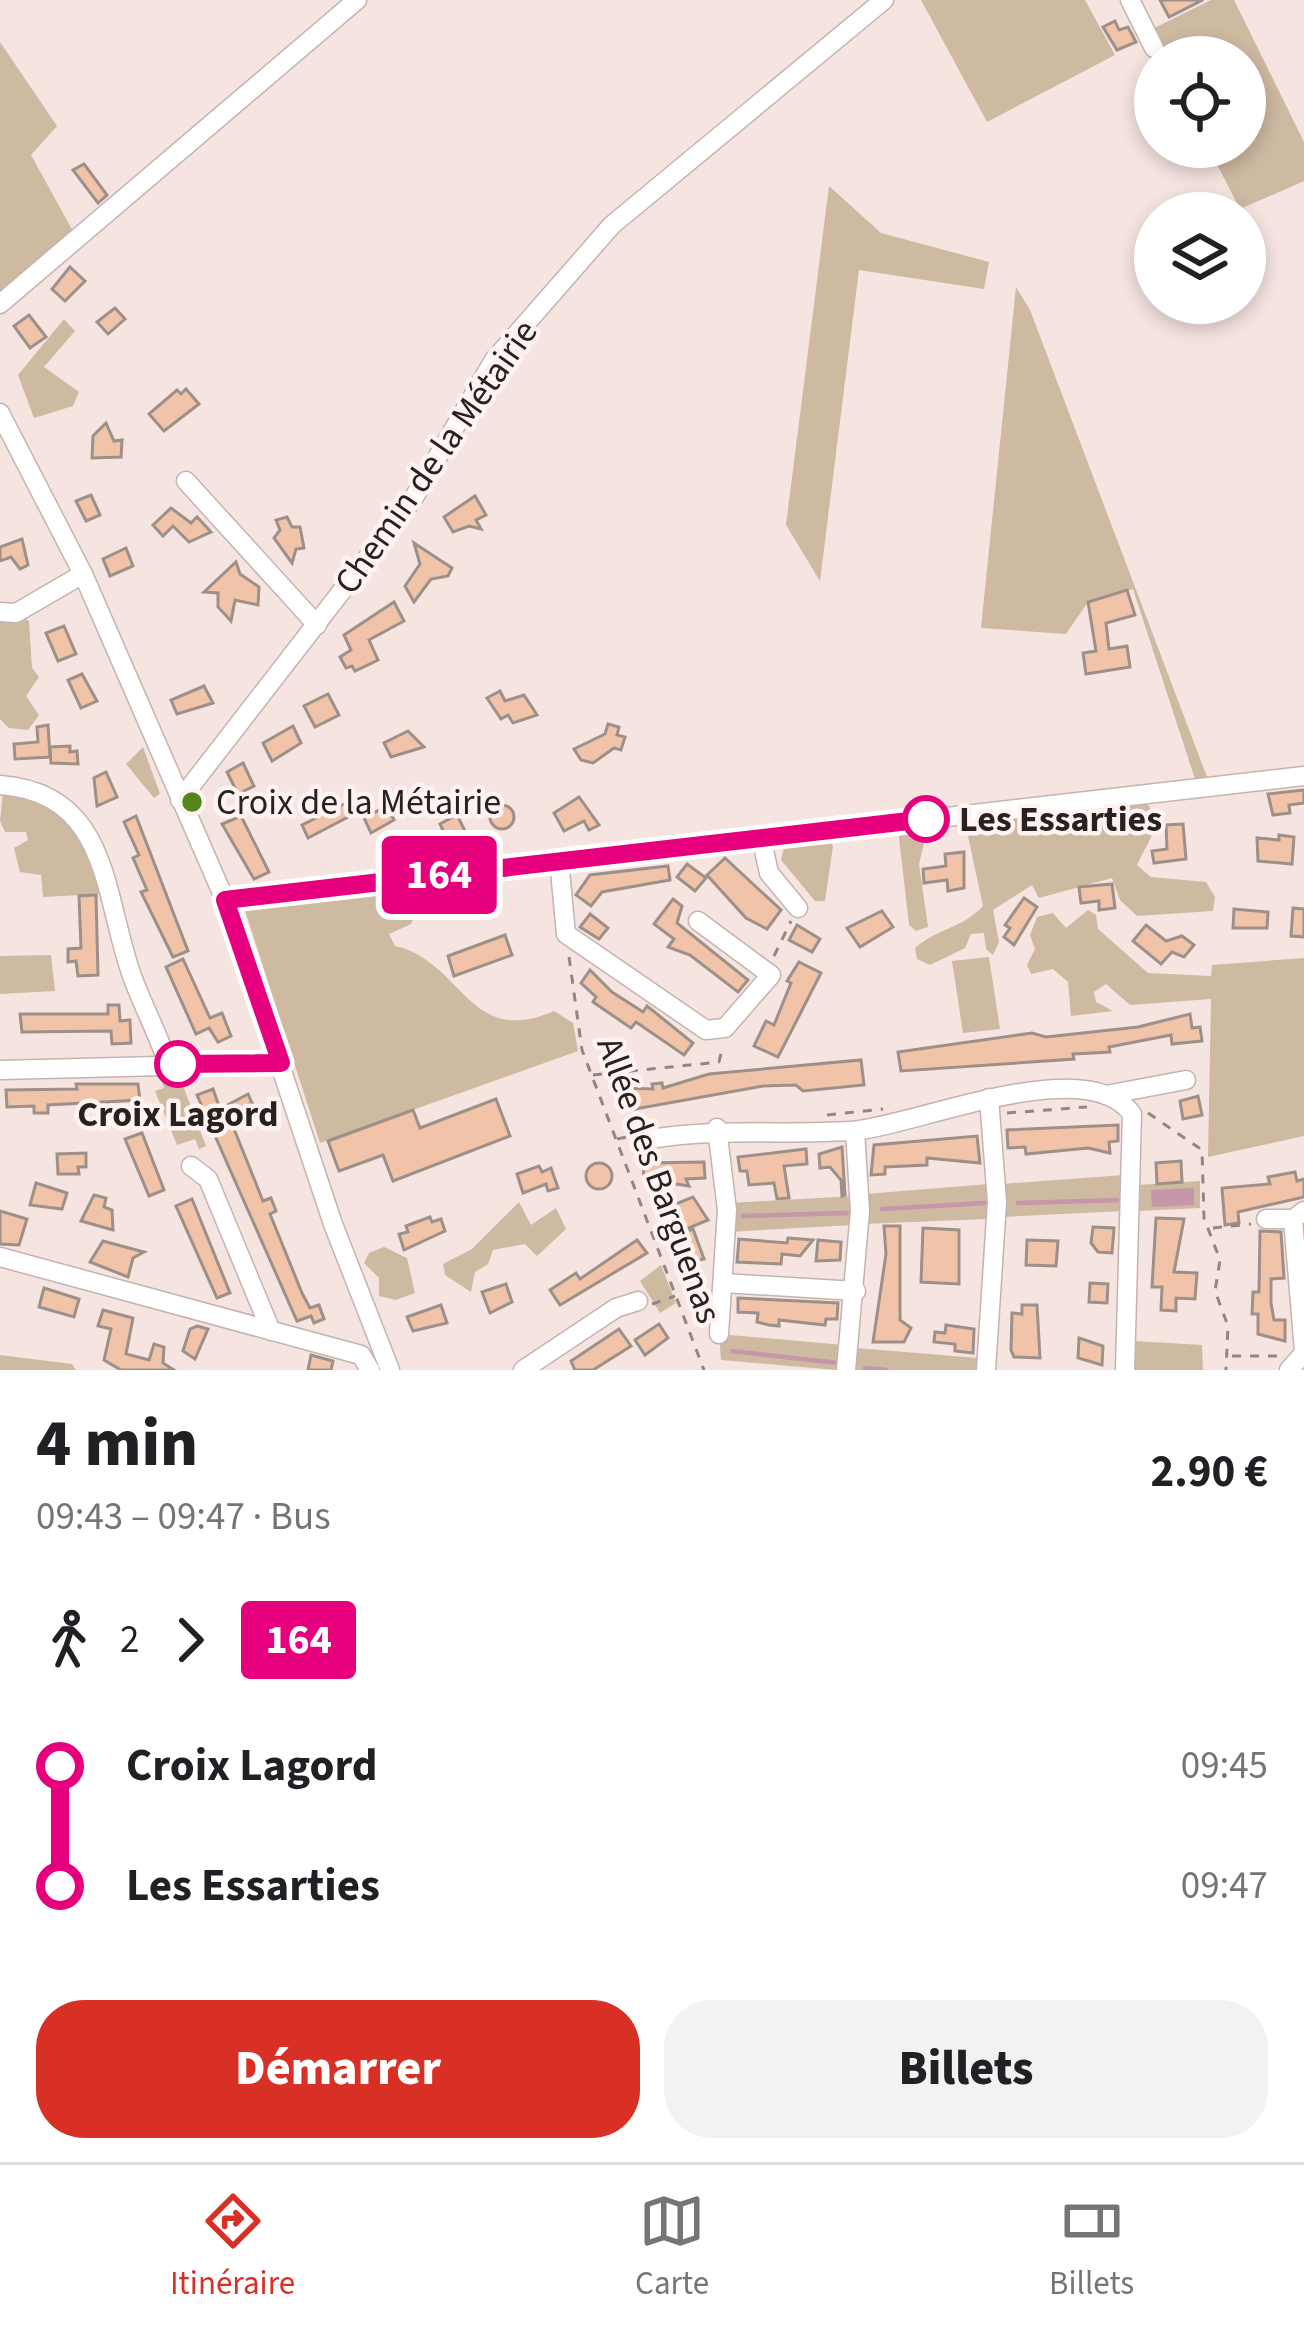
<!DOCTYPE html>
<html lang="fr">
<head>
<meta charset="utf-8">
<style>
	body { margin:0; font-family:"Source Sans 3",sans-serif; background:#f2f2f2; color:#202124; height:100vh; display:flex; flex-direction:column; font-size:45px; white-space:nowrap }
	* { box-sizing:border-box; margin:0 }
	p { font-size:39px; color:#757577 }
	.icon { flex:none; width:66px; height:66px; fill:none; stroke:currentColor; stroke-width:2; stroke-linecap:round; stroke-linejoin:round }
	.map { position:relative; height:1370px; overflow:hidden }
	.details { display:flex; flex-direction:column; background:#fff; flex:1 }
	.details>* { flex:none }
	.badge { padding:0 24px; border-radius:9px; font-size:42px; line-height:78px }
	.buttons { position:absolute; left:1134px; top:36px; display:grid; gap:24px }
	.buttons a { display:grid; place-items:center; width:132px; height:132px; border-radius:50%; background:#fff; box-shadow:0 6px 18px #0003; font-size:60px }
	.map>.badge { position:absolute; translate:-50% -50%; box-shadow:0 0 0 6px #fff }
	.legs { display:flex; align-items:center; gap:18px; height:132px; padding:0 36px; font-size:39px }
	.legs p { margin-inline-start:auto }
	.headline { display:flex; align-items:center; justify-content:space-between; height:204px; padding:0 36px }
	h1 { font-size:66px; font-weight:800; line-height:90px }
	.cta { display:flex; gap:24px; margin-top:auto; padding:24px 36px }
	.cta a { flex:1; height:138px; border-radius:48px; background:#d93025; color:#fff; font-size:48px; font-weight:800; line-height:138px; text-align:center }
	.cta a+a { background:#f2f2f2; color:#202124 }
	ul { padding:0 36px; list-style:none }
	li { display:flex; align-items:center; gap:42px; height:120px; font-size:45px }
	li i { display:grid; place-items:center; width:18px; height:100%; margin:0 15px; background:currentColor }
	li i::after { content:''; width:30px; height:30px; margin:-15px; border:9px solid; border-radius:50%; background:#fff }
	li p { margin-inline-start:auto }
	li:first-child i { background:linear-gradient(#0000 50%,currentColor 0) }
	li:last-child i { background:linear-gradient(currentColor 50%,#0000 0) }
	.tabs { display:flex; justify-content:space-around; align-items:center; height:168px; border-top:3px solid #e0e0e0; background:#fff; font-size:33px; color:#757577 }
	.tabs a { display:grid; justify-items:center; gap:6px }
	.tabs .current { color:#d93025 }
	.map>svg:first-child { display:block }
	.green { fill:#ceb9a1 }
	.water { fill:#c696ab }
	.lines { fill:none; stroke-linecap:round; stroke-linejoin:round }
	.stream { stroke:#c696ab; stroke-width:4.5 }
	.building { fill:#f1c4aa; stroke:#9d9088; stroke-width:3 }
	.minor-casing { stroke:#c4b4b0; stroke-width:21 }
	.path { stroke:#928683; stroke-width:3; stroke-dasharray:9 9; stroke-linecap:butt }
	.minor { stroke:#fff; stroke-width:18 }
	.line-1-casing { stroke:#fff; stroke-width:27 }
	.line-1 { stroke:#e6007e; stroke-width:18 }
	.poi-dot { fill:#52851c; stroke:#fef3f1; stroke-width:4.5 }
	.stop-1-dot { fill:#fff; stroke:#e6007e; stroke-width:6 }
	.labels { text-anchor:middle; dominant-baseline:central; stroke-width:9; stroke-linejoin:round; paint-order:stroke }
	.street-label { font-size:36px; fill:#27211f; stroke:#fef3f1 }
	.poi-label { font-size:36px; fill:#27211f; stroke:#fef3f1; text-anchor:start }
	.stop-label { font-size:36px; font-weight:bold; fill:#27211f; stroke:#fef3f1; text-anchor:start }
</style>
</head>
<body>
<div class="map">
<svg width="1304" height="1370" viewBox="0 0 1304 1370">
	<rect width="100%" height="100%" fill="#f6e4e1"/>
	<g class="green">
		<polygon points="921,0 1085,0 1115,55 987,122"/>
		<polygon points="1211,0 1234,0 1304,142 1304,181 1240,209 1208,147 1245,147 1245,57 1162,57 1148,31"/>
		<polygon points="0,42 57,126 31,155 79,242 0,303"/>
		<polygon points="829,186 881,233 989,262 984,289 859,270 820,581 786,525"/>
		<polygon points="1016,287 1030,310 1207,777 1195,779 1133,589 1088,602 1066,634 981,628"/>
		<polygon points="64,319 75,331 44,367 79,392 73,406 34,418 18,375"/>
		<polygon points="17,615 29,621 32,668 39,677 26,696 39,715 28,730 9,728 0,719 0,617"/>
		<polygon points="143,747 160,794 154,798 126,764"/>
		<path d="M3,792C71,803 81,835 100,894L43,897L41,875L20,872L14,848L28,840L26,832H5L0,821Z"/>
		<path d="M1144,800C1166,825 1148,839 1137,865L1151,877L1206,882L1215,897L1213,911L1137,916L1120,900L1112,878L1039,898L1032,885L993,910L999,942L993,955L986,949L984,933L971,934L965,948L930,965L917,959L915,948C936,929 963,928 983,906L968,836L973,819Z"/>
		<polygon points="910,827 925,839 919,864 928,927 916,931 909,925 898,829"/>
		<polygon points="824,834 833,846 825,901 815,901 781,860 787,835"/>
		<path d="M403,888L419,906L411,924L389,934L395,946C462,960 468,1049 554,1011L573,1023L578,1051L320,1143L241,898Z"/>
		<polygon points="1088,910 1096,915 1098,929 1148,973 1211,976 1212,965 1304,958 1304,1136 1208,1157 1211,999 1130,1005 1106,984 1094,992 1096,1002 1113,1011 1071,1016 1068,982 1053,969 1031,974 1027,965 1035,949 1030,935 1037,917 1053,913 1066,928"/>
		<polygon points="51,955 55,991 0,994 0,956"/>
		<polygon points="989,957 1000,1029 963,1033 952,961"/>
		<polygon points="161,1077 180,1078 206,1146 199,1149 195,1139 177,1145 155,1091 164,1088"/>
		<polygon points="1124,1175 1124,1211 1002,1217 1001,1184"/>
		<polygon points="1200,1181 1200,1208 1139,1211 1139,1185"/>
		<polygon points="989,1184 987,1219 863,1224 865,1194"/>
		<polygon points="853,1196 852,1225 729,1232 729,1203"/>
		<polygon points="519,1202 531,1225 556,1208 566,1229 537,1256 525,1244 493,1250 488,1264 475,1272 471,1292 445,1275 443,1264 472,1249"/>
		<polygon points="384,1247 407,1258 415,1293 396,1300 379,1296 379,1278 364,1263 369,1253"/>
		<polygon points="661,1265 676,1303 660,1313 640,1281"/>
		<polygon points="719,1334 844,1345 836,1370 721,1360"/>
		<polygon points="1134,1341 1202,1345 1203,1370 1128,1370"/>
		<polygon points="856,1348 978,1358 977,1370 851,1370"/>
		<polygon points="0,1355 72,1364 76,1370 0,1370"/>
	</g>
	<polygon class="water" points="1194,1188 1194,1205 1152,1207 1151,1190"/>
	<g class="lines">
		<g class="stream">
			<polyline points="1018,1203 1122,1200"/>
			<polyline points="882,1209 985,1203"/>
			<polyline points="743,1216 847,1213"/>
			<polyline points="732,1351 838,1363"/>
			<polyline points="865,1368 886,1370"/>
		</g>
	</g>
	<g class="building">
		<polygon points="1160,0 1203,0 1169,17"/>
		<polygon points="1115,21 1119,30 1128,27 1136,42 1117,50 1103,27"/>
		<polygon points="84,164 107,195 98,203 73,170"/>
		<polygon points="70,267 85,281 65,301 52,289"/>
		<polygon points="115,308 125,319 108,334 97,322"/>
		<polygon points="29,315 46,337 30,348 14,326"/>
		<polygon points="186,389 199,404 164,431 149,414 177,390 181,394"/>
		<polygon points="106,423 114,441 122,440 121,457 92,458 93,436"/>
		<polygon points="91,495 100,515 86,521 76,501"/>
		<polygon points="475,496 486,515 476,520 481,529 469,526 453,532 444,517"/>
		<polygon points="171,508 191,523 197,517 211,532 189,542 173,526 163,536 153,525"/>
		<polygon points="287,517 292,527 300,527 304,548 296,549 292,563 274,538 280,530 276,520"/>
		<polygon points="22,539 28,565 20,569 11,557 0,561 0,547"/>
		<polygon points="414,543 452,568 448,576 431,579 414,602 405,586 420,564"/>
		<polygon points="126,548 133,566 110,576 103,559"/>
		<polygon points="236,562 240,574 259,587 258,605 235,600 231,621 218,607 218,593 204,592"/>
		<polygon points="1127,590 1135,615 1106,623 1109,649 1127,646 1130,667 1086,674 1083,653 1096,651 1088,602"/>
		<polygon points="394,602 404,621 369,640 378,660 355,671 352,666 346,668 340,657 351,650 344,635"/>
		<polygon points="64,626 76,654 58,661 46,633"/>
		<polygon points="82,674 97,701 81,708 68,680"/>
		<polygon points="204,686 213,703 177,714 171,700"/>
		<polygon points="500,691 505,701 524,695 537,715 513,723 508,715 501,719 487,698"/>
		<polygon points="328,694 339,715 315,727 304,706"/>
		<polygon points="608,724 619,727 617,735 625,737 621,750 614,748 593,763 581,760 574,749 605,734"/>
		<polygon points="48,725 50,757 15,759 14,744 38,742 37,727"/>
		<polygon points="293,726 301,743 272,761 263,743"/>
		<polygon points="408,731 424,747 391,757 384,743"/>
		<polygon points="70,746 70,752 77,751 78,764 51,763 50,747"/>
		<polygon points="243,763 254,786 238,794 227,772"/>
		<polygon points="106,772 117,797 97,806 94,778"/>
		<polygon points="1304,790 1304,803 1289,805 1290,813 1273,815 1268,794"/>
		<polygon points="362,796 367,807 308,838 302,825 316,818 312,810 328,803 331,810"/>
		<polygon points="579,797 599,825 589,830 584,821 564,831 554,813"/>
		<circle cx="502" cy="817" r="12"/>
		<polygon points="387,806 394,820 371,833 364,818"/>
		<polygon points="457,815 466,833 448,841 440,824"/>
		<polygon points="136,816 188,951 173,957 141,892 147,890 133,858 139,855 124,822"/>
		<polygon points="241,816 269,872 254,879 222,824"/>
		<polygon points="1183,824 1186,859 1154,863 1152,851 1167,849 1166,825"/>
		<polygon points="1279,835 1294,837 1292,864 1258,861 1257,838 1279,840"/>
		<polygon points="964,852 964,888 948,891 947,880 924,883 923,869 946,866 945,854"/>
		<polygon points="725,858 781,910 767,929 746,918 707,875"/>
		<polygon points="687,864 706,878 695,891 677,877"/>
		<polygon points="668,866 670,880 602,892 591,906 576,895 590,875"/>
		<polygon points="1112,884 1115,908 1099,910 1099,901 1081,903 1079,887"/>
		<polygon points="96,895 98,975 78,976 76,961 68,962 68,949 81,948 79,896"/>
		<polygon points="1024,898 1037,907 1014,945 1004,937 1010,928 1005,925"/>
		<polygon points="673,899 682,906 677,923 748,980 738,992 690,955 668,947 674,939 654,924"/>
		<polygon points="1293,908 1304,909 1304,937 1291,936"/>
		<polygon points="1234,909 1268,912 1267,928 1233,928"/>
		<polygon points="882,911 893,927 860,947 847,928"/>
		<polygon points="590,914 608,928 599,939 580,927"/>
		<polygon points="797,925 820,939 812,952 789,940"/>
		<polygon points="1146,925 1166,941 1182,936 1194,945 1184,957 1172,952 1161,964 1133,941"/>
		<polygon points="505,935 512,955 454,976 448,956"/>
		<polygon points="183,959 210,1018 222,1013 231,1036 218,1042 209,1028 196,1034 166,967"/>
		<polygon points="799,962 821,973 778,1057 754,1046 766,1021 774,1025 791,983 787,981"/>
		<polygon points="590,970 612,992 643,1012 647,1006 693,1043 684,1055 636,1022 631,1028 593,1002 596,997 581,983"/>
		<polygon points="108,1005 119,1005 120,1021 130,1020 131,1043 112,1044 111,1031 22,1032 20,1014 108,1014"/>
		<polygon points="1190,1014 1192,1028 1200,1027 1202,1041 1172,1044 1171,1035 1109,1047 1110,1052 1073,1054 1074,1059 901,1071 898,1052 1032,1033 1046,1037 1138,1027"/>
		<polygon points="861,1060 864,1085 803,1091 796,1085 763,1086 624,1111 621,1088 653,1089 652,1084 662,1083 663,1088 709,1074"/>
		<polygon points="76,1084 138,1084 140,1100 48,1105 48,1113 34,1113 34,1106 7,1107 6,1090 77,1089"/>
		<polygon points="213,1089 220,1109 248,1094 252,1103 244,1106 247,1112 230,1119 263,1201 271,1198 276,1211 270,1214 302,1293 310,1308 319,1305 324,1319 314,1323 311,1316 297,1321 197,1095"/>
		<polygon points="1198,1096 1202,1115 1183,1119 1180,1101"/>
		<polygon points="496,1099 510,1136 393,1181 383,1155 339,1171 328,1141 413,1110 420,1128"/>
		<polygon points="1118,1125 1118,1141 1109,1142 1110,1153 1088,1148 1026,1154 1025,1147 1008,1148 1007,1130"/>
		<polygon points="142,1133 164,1190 149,1196 125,1139"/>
		<polygon points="977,1136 980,1163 927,1158 927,1165 885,1167 885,1174 871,1175 874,1145"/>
		<polygon points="842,1147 845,1195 842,1196 841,1180 830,1167 820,1168 819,1154"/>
		<polygon points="806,1149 807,1164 784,1166 789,1198 777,1199 774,1183 749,1185 747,1171 740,1171 738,1157"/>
		<polygon points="86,1153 86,1167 78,1167 79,1174 58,1174 57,1154"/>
		<polygon points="1181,1161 1182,1182 1157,1184 1156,1163"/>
		<polygon points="704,1162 705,1178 686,1179 689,1186 644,1179 643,1163"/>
		<circle cx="599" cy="1176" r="13"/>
		<polygon points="539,1166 542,1172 551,1168 558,1188 548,1191 546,1184 523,1193 517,1174"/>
		<polygon points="1295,1172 1297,1181 1304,1179 1304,1197 1238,1212 1239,1223 1225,1225 1222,1188 1270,1184 1268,1177"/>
		<polygon points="36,1183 67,1193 62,1209 30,1205"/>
		<polygon points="94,1195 106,1198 104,1207 112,1210 113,1230 81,1221"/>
		<polygon points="693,1197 708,1220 684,1230 673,1205"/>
		<polygon points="192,1199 230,1293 217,1298 176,1206"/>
		<polygon points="0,1211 27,1219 19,1245 0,1244"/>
		<polygon points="430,1217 432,1222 441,1219 445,1231 404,1250 399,1234 408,1232 406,1226"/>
		<polygon points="1156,1218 1184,1219 1174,1272 1197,1273 1195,1299 1176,1298 1176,1311 1161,1310 1162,1287 1152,1287"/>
		<polygon points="884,1226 900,1226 900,1320 911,1328 904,1342 873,1342 886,1254"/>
		<polygon points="1093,1227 1114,1228 1112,1253 1098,1252 1091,1243"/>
		<polygon points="923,1228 959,1230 959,1284 921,1282"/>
		<polygon points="693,1229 704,1259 689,1263 683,1249 675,1251 670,1237"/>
		<polygon points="1260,1231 1281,1232 1284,1278 1271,1279 1271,1303 1274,1320 1285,1320 1285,1341 1258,1334 1258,1314 1252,1314 1253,1292 1259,1292"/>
		<polygon points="788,1238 813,1240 800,1256 782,1254 781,1264 737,1262 739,1239 787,1243"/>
		<polygon points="637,1240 647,1253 560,1305 550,1290 576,1273 580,1279"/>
		<polygon points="818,1240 841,1242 840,1260 816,1261"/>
		<polygon points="1027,1240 1058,1241 1056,1266 1026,1265"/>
		<polygon points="103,1241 144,1252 133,1258 128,1277 90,1262"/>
		<polygon points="1090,1283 1108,1284 1107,1303 1089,1302"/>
		<polygon points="506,1284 512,1302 490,1313 482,1292"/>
		<polygon points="44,1288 79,1299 74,1317 39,1307"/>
		<polygon points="738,1298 838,1303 837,1319 826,1319 825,1325 779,1320 779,1326 769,1325 757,1322 758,1313 738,1312"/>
		<polygon points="441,1305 447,1323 413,1331 407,1317"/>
		<polygon points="1022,1305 1037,1305 1040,1358 1014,1357 1011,1350 1012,1313 1022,1314"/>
		<polygon points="103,1310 133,1318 126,1354 149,1360 154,1344 164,1347 163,1363 174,1370 121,1370 104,1360 111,1329 98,1326"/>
		<polygon points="659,1324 668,1338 645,1355 635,1340"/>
		<polygon points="946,1325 974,1329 973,1353 955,1351 955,1344 934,1342 935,1332 945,1333"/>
		<polygon points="197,1326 208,1329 195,1359 183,1351 190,1329"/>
		<polygon points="619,1329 631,1346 593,1370 575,1370 571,1361"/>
		<polygon points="1079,1338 1103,1346 1102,1365 1078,1358"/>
		<polygon points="311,1355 333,1361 331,1370 308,1370"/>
	</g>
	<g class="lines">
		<defs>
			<g id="minor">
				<polyline points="1130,0 1154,48"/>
				<polyline points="0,304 357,0"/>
				<polyline points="0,413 83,574 225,900 333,1224 390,1370"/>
				<polyline points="186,481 317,625"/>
				<polyline points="0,612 16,613 83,574"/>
				<path d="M0,785C110,793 103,895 132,976C143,1006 158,1034 168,1064"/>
				<polyline points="180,800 413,499 494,360 612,225 884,0"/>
				<polyline points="761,837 769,873 798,908"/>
				<polyline points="559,860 566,934 706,1030 725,1028 771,975 698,921"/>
				<polyline points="225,900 1304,776"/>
				<polyline points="0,1070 281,1063"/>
				<polyline points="1106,1095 1186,1080"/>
				<polyline points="717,1128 727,1210 719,1334"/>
				<path d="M650,1139C721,1128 780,1135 851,1131C913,1127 1087,1050 1132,1114L1125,1370"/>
				<polyline points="191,1166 208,1179 271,1331"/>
				<polyline points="1304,1211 1293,1219 1304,1351"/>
				<polyline points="1266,1219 1293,1219"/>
				<polyline points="0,1257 361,1355 370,1370"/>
				<polyline points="724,1283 856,1291"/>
				<polyline points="523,1370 616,1308 638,1301"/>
				<polyline points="846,1370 860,1211 855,1131"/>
				<polyline points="986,1370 997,1202 989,1098"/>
				<polyline points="1289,1370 1304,1353"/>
			</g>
		</defs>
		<use href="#minor" class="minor-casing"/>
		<g class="path">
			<polyline points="774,956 791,921"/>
			<polyline points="569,957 582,1050 704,1370"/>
			<polyline points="593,1075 719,1062 723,1045"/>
			<polyline points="1007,1113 1087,1107"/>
			<polyline points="1148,1113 1202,1150 1204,1218 1220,1260 1215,1291 1228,1326 1226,1370"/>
			<polyline points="827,1115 883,1109"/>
			<polyline points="617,1139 633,1136"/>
			<polyline points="1213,1228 1251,1224"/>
			<polyline points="652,1304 675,1296"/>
			<polyline points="1232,1356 1282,1356"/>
		</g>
		<use href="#minor" class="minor"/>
	</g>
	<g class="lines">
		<defs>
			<polyline id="line-1" points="178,1064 281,1063 225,900 926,819"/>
		</defs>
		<use href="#line-1" class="line-1-casing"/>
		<use href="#line-1" class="line-1"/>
	</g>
	<circle class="poi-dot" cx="192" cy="802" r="12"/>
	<g class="stop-1-dot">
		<circle cx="926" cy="819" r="21"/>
		<circle cx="178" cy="1064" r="21"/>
	</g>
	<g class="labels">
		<g class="street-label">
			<text transform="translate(436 457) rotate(-55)">Chemin de la Métairie</text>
			<text transform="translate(659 1180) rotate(70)">Allée des Barguenas</text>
		</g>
		<g class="poi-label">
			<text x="216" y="802">Croix de la Métairie</text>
		</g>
		<g class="stop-label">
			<text x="959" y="819">Les Essarties</text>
			<text x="178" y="1114" text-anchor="middle">Croix Lagord</text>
		</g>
	</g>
</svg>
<div class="buttons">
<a><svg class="icon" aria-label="locate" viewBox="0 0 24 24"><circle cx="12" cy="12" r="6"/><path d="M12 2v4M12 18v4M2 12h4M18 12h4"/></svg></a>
<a><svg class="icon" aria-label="layers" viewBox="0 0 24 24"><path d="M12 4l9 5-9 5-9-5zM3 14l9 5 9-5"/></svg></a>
</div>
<b class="badge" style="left:439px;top:875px;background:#e6007e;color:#fff">164</b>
</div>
<section class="details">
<div class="headline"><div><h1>4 min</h1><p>09:43 – 09:47 · Bus</p></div><b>2.90 €</b></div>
<div class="legs"><svg class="icon" aria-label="walk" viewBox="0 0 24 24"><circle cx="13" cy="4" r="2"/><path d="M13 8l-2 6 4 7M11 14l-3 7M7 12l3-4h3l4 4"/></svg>2<svg class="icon" aria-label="forward" viewBox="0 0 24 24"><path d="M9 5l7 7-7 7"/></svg><b class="badge" style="background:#e6007e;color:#fff">164</b></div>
<ul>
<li><i style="color:#e6007e"></i><b>Croix Lagord</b><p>09:45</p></li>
<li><i style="color:#e6007e"></i><b>Les Essarties</b><p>09:47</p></li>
</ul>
<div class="cta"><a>Démarrer</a><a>Billets</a></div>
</section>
<nav class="tabs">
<a class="current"><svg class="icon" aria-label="directions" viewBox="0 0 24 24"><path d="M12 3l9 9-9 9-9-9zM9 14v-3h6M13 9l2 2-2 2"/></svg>Itinéraire</a>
<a><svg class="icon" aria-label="map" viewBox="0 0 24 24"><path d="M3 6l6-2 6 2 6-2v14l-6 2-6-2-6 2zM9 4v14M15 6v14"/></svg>Carte</a>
<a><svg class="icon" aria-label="tickets" viewBox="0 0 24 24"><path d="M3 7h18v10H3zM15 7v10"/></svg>Billets</a>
</nav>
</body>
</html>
